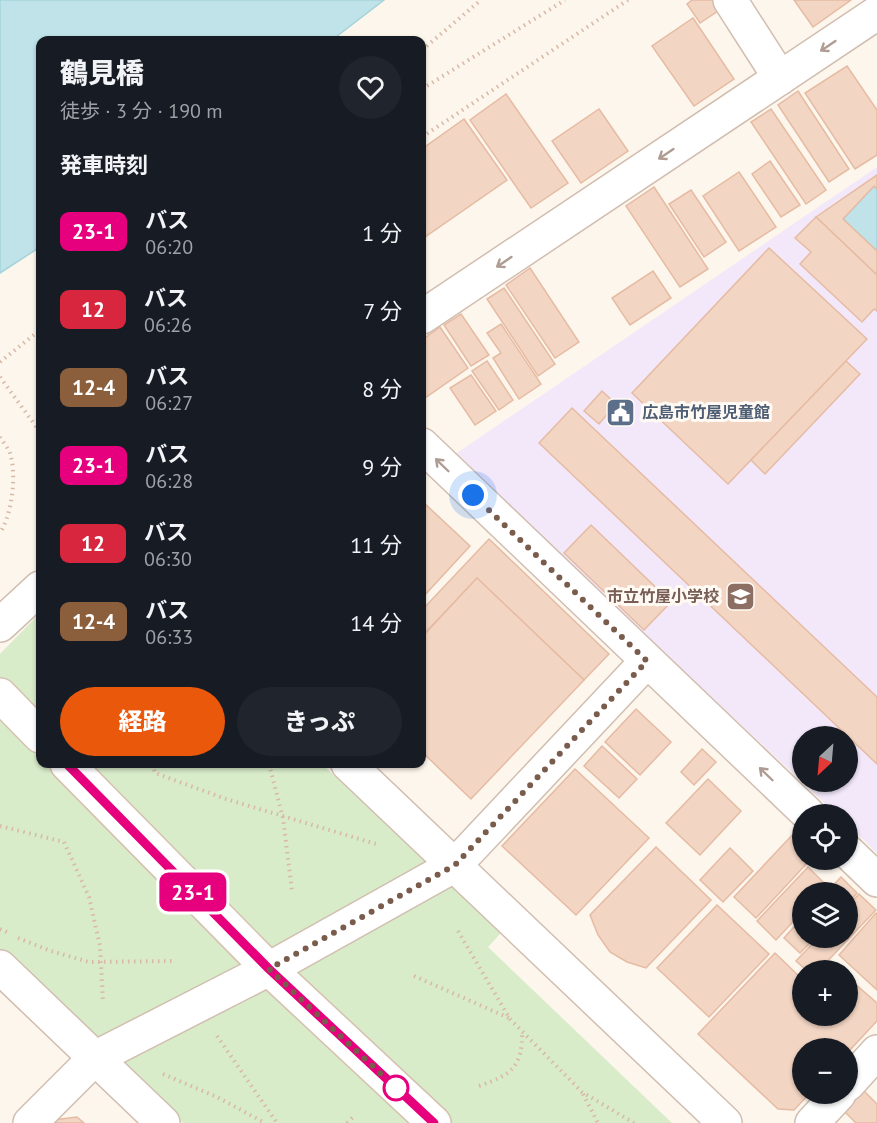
<!DOCTYPE html>
<html lang="ja">
<head>
<meta charset="utf-8">
<style>
	body { margin:0; font-family:"PT Sans","Noto Sans JP",sans-serif; background:#20242c; color:#f1f3f6; height:100vh; display:flex; flex-direction:column; font-size:22px; white-space:nowrap }
	* { box-sizing:border-box; margin:0 }
	p { font-size:20px; color:#9ea1a6 }
	.icon { flex:none; width:33px; height:33px; fill:none; stroke:currentColor; stroke-width:2; stroke-linecap:round; stroke-linejoin:round }
	.map { position:relative; flex:1; overflow:hidden }
	.drawer { position:absolute; left:36px; top:36px; width:390px; height:732px; display:flex; flex-direction:column; background:#171b24; border-radius:12px; box-shadow:0 2px 4px #0004 }
	.drawer>* { flex:none }
	.badge { padding:0 12px; border-radius:9px; font-size:21px; line-height:39px }
	.needle { width:39px; rotate:206deg }
	.buttons { position:absolute; left:792px; top:726px; display:grid; gap:12px }
	.buttons a { display:grid; place-items:center; width:66px; height:66px; border-radius:50%; background:#171b24; box-shadow:0 2px 4px #0004; font-size:30px }
	.you { position:absolute; width:30px; height:30px; margin:-15px; border:4px solid #fff; border-radius:50%; background:#1a73e8; box-shadow:0 0 0 9px #1a73e833 }
	.map>.badge { position:absolute; translate:-50% -50%; box-shadow:0 0 0 3px #fff }
	h2 { padding:0 24px; font-size:22px; line-height:54px }
	.round { display:grid; place-items:center; flex:none; width:63px; height:63px; border-radius:32px; background:#20242c }
	.headline { display:flex; align-items:center; justify-content:space-between; height:102px; padding:0 24px }
	h1 { font-size:28px; font-weight:800; line-height:45px }
	.cta { display:flex; gap:12px; margin-top:auto; padding:12px 24px }
	.cta a { flex:1; height:69px; border-radius:36px; background:#ea580c; color:#fff; font-size:24px; font-weight:800; line-height:69px; text-align:center }
	.cta a+a { background:#20242c; color:#f1f3f6 }
	ul { padding:0; list-style:none }
	li { display:flex; align-items:center; gap:18px; height:78px; padding:0 24px }
	li div { flex:1 }
	li b { display:block; font-size:22px }
	li em { font-style:normal }
	li .badge { min-width:66px; font-weight:700; text-align:center }
	.map>svg:first-child { display:block }
	.education { fill:#f3e8fa; fill-rule:evenodd }
	.green { fill:#d8ecc9 }
	.water { fill:#bfe3e8; stroke:#a5d3da; stroke-width:1.5 }
	.building { fill:#f3d5c3; stroke:#e6bba3; stroke-width:1.5 }
	.lines { fill:none; stroke-linecap:round; stroke-linejoin:round }
	.street-casing { stroke:#d1beb0; stroke-width:36 }
	.secondary-casing { stroke:#d6c0b0; stroke-width:36 }
	.path { stroke:#d9b8a5; stroke-width:4; stroke-dasharray:1.5 4.5; stroke-linecap:butt }
	.street { stroke:#fff; stroke-width:33 }
	.secondary { stroke:#fff; stroke-width:33 }
	.oneway { stroke:#af9d94 }
	.line-casing { stroke:#fff; stroke-width:14 }
	.line { stroke:#e6007e; stroke-width:9 }
	.walk { stroke:#7a5c4d; stroke-width:6; stroke-dasharray:0 10.8 }
	.stop-dot { fill:#fff; stroke:#e6007e; stroke-width:3 }
	.labels { text-anchor:middle; dominant-baseline:central; stroke-width:6; stroke-linejoin:round; paint-order:stroke }
	.service-label { font-size:16px; font-weight:bold; fill:#4e5e75; stroke:#fffaf3; text-anchor:start }
	.education-label { font-size:16px; font-weight:bold; fill:#785e54; stroke:#fffaf3; text-anchor:end }
</style>
</head>
<body>
<div class="map">
<svg width="877" height="1123" viewBox="0 0 877 1123">
	<rect width="100%" height="100%" fill="#fdf6ec"/>
	<path class="education" d="M877,167V853L848,825V814H836L454,455ZM802,736H848V782H802Z"/>
	<polygon class="green" points="40,613 40,764 322,764 502,932 488,947 672,1123 183,1123 0,950 0,654"/>
	<g class="water">
		<polygon points="0,0 384,0 332,40 40,40 40,247 0,273"/>
		<polygon points="874,186 877,189 877,251 843,219"/>
	</g>
	<g class="building">
		<polygon points="692,0 723,0 727,5 700,23 687,4"/>
		<polygon points="794,0 851,0 813,27"/>
		<polygon points="693,18 734,79 694,106 652,46"/>
		<polygon points="847,66 877,110 877,155 855,169 805,93"/>
		<polygon points="798,91 849,169 829,182 778,105"/>
		<polygon points="506,94 568,183 531,208 470,120"/>
		<polygon points="599,109 628,151 581,183 552,141"/>
		<polygon points="771,109 826,190 806,204 751,122"/>
		<polygon points="464,119 507,180 422,239 422,149"/>
		<polygon points="770,161 800,205 781,217 752,174"/>
		<polygon points="739,172 776,227 739,251 703,196"/>
		<polygon points="877,175 877,189 874,186 843,219 877,251 877,275 816,217"/>
		<polygon points="654,187 708,269 680,287 626,206"/>
		<polygon points="691,190 726,242 704,257 669,204"/>
		<polygon points="816,217 877,275 877,311 874,309 862,322 800,264 811,252 795,238"/>
		<polygon points="769,248 867,339 728,484 632,393"/>
		<polygon points="530,268 579,342 555,358 506,285"/>
		<polygon points="653,271 671,298 630,325 612,298"/>
		<polygon points="504,288 555,364 538,376 487,299"/>
		<polygon points="461,314 489,355 471,366 444,325"/>
		<polygon points="501,324 541,384 519,399 493,358 501,353 487,333"/>
		<polygon points="440,327 468,368 422,400 422,340"/>
		<polygon points="487,361 513,400 499,410 472,371"/>
		<polygon points="846,361 860,374 765,474 751,460"/>
		<polygon points="471,375 496,411 475,425 450,388"/>
		<polygon points="602,391 616,404 599,424 584,411"/>
		<polygon points="572,408 877,697 877,764 539,443"/>
		<polygon points="422,501 470,546 422,598"/>
		<polygon points="591,525 671,602 644,630 564,553"/>
		<polygon points="489,539 609,654 584,680 477,578 425,633 422,630 422,610"/>
		<polygon points="477,578 584,680 471,799 422,752 422,637"/>
		<polygon points="636,709 671,742 640,775 605,742"/>
		<polygon points="602,746 637,779 619,798 584,766"/>
		<polygon points="702,749 716,762 694,785 681,772"/>
		<polygon points="575,769 649,838 576,915 502,846"/>
		<polygon points="708,779 741,811 700,855 666,823"/>
		<polygon points="795,832 802,839 802,860 810,860 756,918 734,897"/>
		<polygon points="656,847 711,900 646,968 627,962 610,952 598,935 590,915"/>
		<polygon points="730,848 753,871 723,902 700,880"/>
		<polygon points="808,867 827,886 821,892 802,892 802,912 776,940 757,921"/>
		<polygon points="841,877 857,893 848,903 848,892 827,892"/>
		<polygon points="859,894 876,910 819,970 806,970 796,961 818,938 848,938 848,906"/>
		<polygon points="717,905 769,954 709,1017 657,968"/>
		<polygon points="876,913 877,914 877,990 839,955"/>
		<polygon points="802,918 802,938 815,938 800,953 784,938"/>
		<polygon points="775,953 802,979 802,1016 848,1016 848,978 877,1003 877,1021 848,1052 848,1048 802,1048 802,1094 809,1094 794,1110 778,1109 698,1034"/>
		<polygon points="832,964 839,970 826,970"/>
		<polygon points="862,1089 877,1104 877,1123 856,1123 843,1110"/>
		<polygon points="77,1117 84,1123 50,1123 53,1120"/>
	</g>
	<g class="lines">
		<defs>
			<g id="street">
				<polyline points="730,0 780,78"/>
				<polyline points="422,317 877,13"/>
				<polyline points="422,445 808,814"/>
				<polyline points="0,625 40,588"/>
				<polyline points="348,764 725,1123"/>
				<polyline points="848,852 877,880"/>
				<polyline points="0,967 163,1123"/>
				<polyline points="848,1084 877,1052"/>
				<polyline points="30,1123 95,1058 269,969 455,865 647,661"/>
				<polyline points="812,1123 839,1094"/>
			</g>
			<g id="secondary">
				<polyline points="0,695 40,736"/>
				<polyline points="67,764 269,969 434,1123"/>
			</g>
		</defs>
		<use href="#street" class="street-casing"/>
		<use href="#secondary" class="secondary-casing"/>
		<g class="path">
			<polyline points="422,50 481,0"/>
			<polyline points="422,89 565,0"/>
			<polyline points="422,137 628,0"/>
			<polyline points="0,362 40,330"/>
			<polyline points="0,377 40,432"/>
			<path d="M0,437C3,442 8,448 10,453C17,475 12,514 0,533"/>
			<polyline points="152,764 155,773 226,799 376,844"/>
			<polyline points="269,764 283,818 292,891"/>
			<polyline points="0,826 64,842 89,897 100,946 103,1001"/>
			<polyline points="0,929 9,933"/>
			<polyline points="458,931 510,1019 582,1092 634,1123"/>
			<polyline points="18,938 51,951 89,962 176,961"/>
			<polyline points="414,976 509,1018"/>
			<polyline points="217,1036 277,1123"/>
			<polyline points="163,1074 217,1097 265,1123"/>
			<path d="M479,1086C511,1075 523,1067 522,1031"/>
			<polyline points="583,1094 598,1123"/>
			<polyline points="347,1123 353,1117"/>
		</g>
		<use href="#street" class="street"/>
		<use href="#secondary" class="secondary"/>
	</g>
	<defs><path id="oneway-shaft" d="M-6 0H5M1.5-3L5.5 0L1.5 3" fill="none" stroke-width="1.6" stroke-linecap="round" stroke-linejoin="round" transform="scale(1.5)"/></defs>
	<g class="oneway">
		<use href="#oneway-shaft" transform="translate(828 46) rotate(146)"/>
		<use href="#oneway-shaft" transform="translate(666 154) rotate(146)"/>
		<use href="#oneway-shaft" transform="translate(504 262) rotate(146)"/>
		<use href="#oneway-shaft" transform="translate(442 465) rotate(-136)"/>
		<use href="#oneway-shaft" transform="translate(766 774) rotate(-136)"/>
	</g>
	<g class="lines">
		<defs>
			<polyline id="line" points="67,764 269,969 434,1123"/>
		</defs>
		<use href="#line" class="line-casing"/>
		<use href="#line" class="line"/>
		<polyline class="walk" points="396,1088 269,969 455,865 647,661 473,495"/>
	</g>
	<defs>
		<symbol id="civic-square" viewBox="-11 -11 22 22"><rect x="-9" y="-9" width="18" height="18" rx="4" fill="#5c6f8a" stroke="#fffaf3"/><path d="M-.6-6.5H3V-4.5H.6V-3L4-1V1h2V6H-6V1h2V-1L-.6-3ZM-1.2 2.5V6h2.4V2.5Z" fill="#fff"/></symbol>
		<symbol id="school-square" viewBox="-11 -11 22 22"><rect x="-9" y="-9" width="18" height="18" rx="4" fill="#8d6e63" stroke="#fffaf3"/><path d="M0-5L7-2L0 1L-7-2ZM-4 1L0 2.5L4 1V4Q0 6-4 4Z" fill="#fff"/></symbol>
	</defs>
	<g fill-rule="evenodd">
		<use href="#civic-square" x="604" y="396" width="33" height="33"/>
		<use href="#school-square" x="724" y="580" width="33" height="33"/>
	</g>
	<circle class="stop-dot" cx="396" cy="1088" r="12"/>
	<g class="labels">
		<g class="service-label">
			<text x="642" y="412">広島市竹屋児童館</text>
		</g>
		<g class="education-label">
			<text x="719" y="596">市立竹屋小学校</text>
		</g>
	</g>
</svg>
<div class="buttons">
<a><svg class="needle" viewBox="-14 -14 28 28"><path d="M0-13l5 13h-10z" fill="#e53935"/><path d="M0 13l5-13h-10z" fill="#9ea1a6"/></svg></a>
<a><svg class="icon" aria-label="locate" viewBox="0 0 24 24"><circle cx="12" cy="12" r="6"/><path d="M12 2v4M12 18v4M2 12h4M18 12h4"/></svg></a>
<a><svg class="icon" aria-label="layers" viewBox="0 0 24 24"><path d="M12 4l9 5-9 5-9-5zM3 14l9 5 9-5"/></svg></a>
<a>+</a>
<a>−</a>
</div>
<div class="you" style="left:473px;top:495px"></div>
<b class="badge" style="left:193px;top:892px;background:#e6007e;color:#fff">23-1</b>
<section class="drawer">
<div class="headline"><div><h1>鶴見橋</h1><p>徒歩 · 3 分 · 190 m</p></div><a class="round"><svg class="icon" aria-label="heart" viewBox="0 0 24 24"><path d="M12 20l-8-8c-3-5 5-10 8-4 3-6 11-1 8 4z"/></svg></a></div>
<h2>発車時刻</h2>
<ul>
<li><span class="badge" style="background:#e6007e;color:#fff">23-1</span><div><b>バス</b><p>06:20</p></div><em>1 分</em></li>
<li><span class="badge" style="background:#d7263d;color:#fff">12</span><div><b>バス</b><p>06:26</p></div><em>7 分</em></li>
<li><span class="badge" style="background:#8b5e3c;color:#fff">12-4</span><div><b>バス</b><p>06:27</p></div><em>8 分</em></li>
<li><span class="badge" style="background:#e6007e;color:#fff">23-1</span><div><b>バス</b><p>06:28</p></div><em>9 分</em></li>
<li><span class="badge" style="background:#d7263d;color:#fff">12</span><div><b>バス</b><p>06:30</p></div><em>11 分</em></li>
<li><span class="badge" style="background:#8b5e3c;color:#fff">12-4</span><div><b>バス</b><p>06:33</p></div><em>14 分</em></li>
</ul>
<div class="cta"><a>経路</a><a>きっぷ</a></div>
</section>
</div>
</body>
</html>
